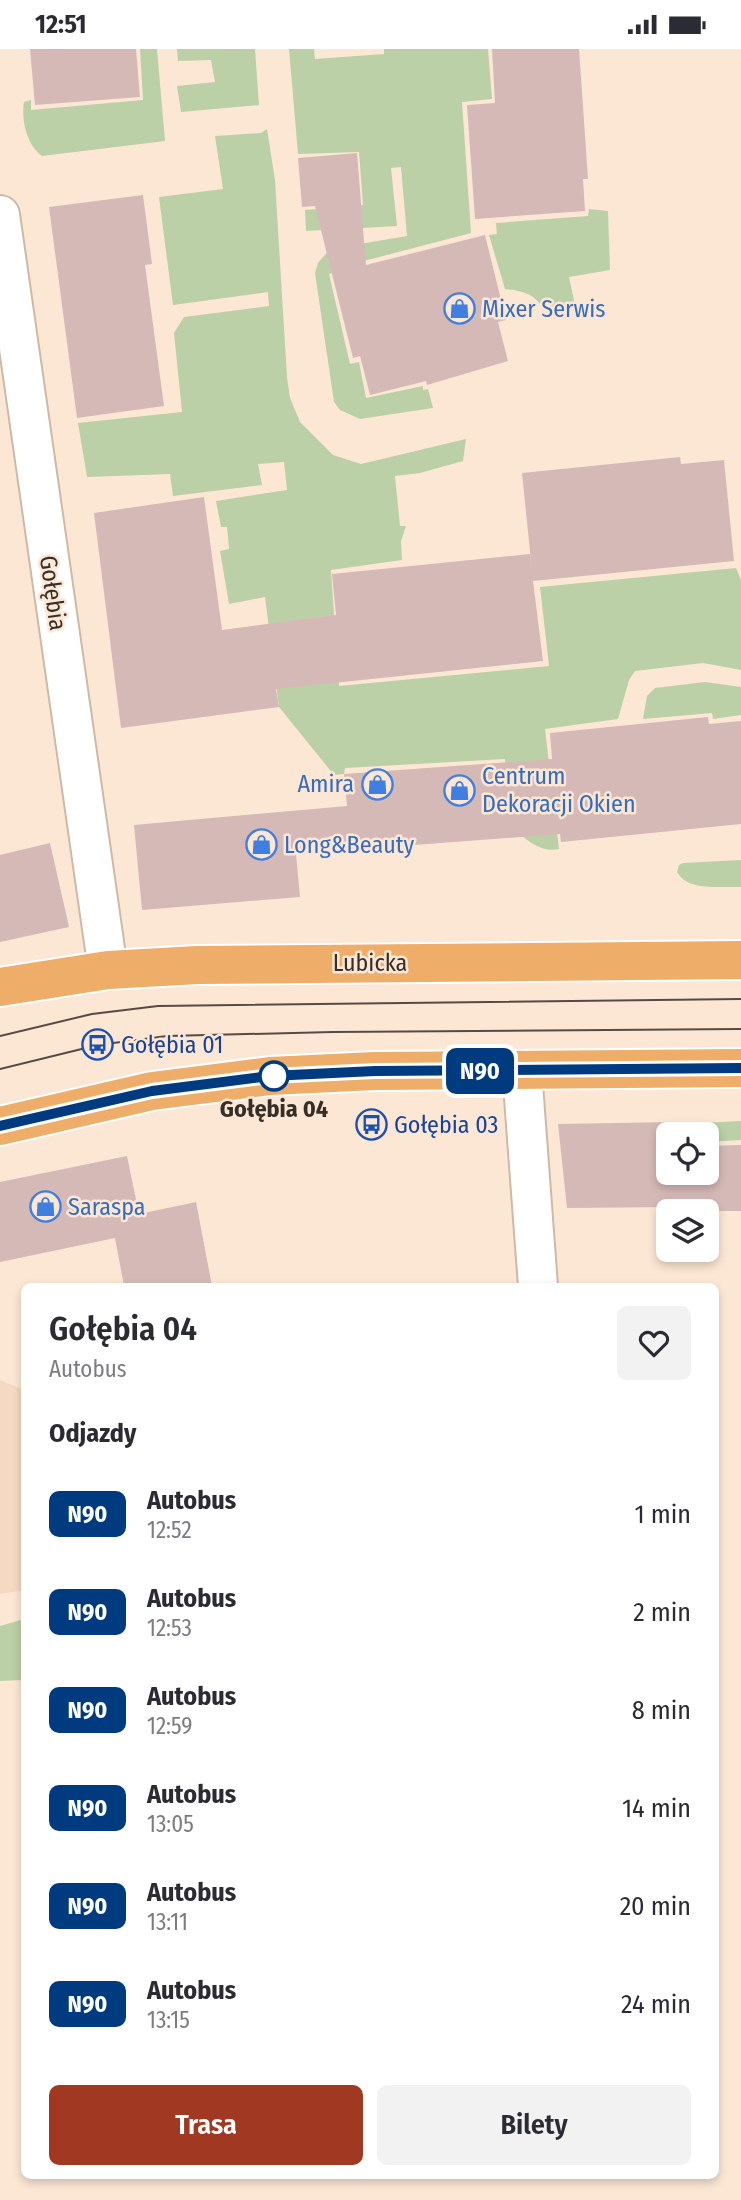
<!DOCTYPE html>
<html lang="pl">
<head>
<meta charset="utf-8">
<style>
	body { margin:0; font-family:"Fira Sans Condensed",sans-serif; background:#f2f2f3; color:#2b2b33; height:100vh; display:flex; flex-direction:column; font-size:26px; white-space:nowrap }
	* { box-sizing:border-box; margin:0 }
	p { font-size:23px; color:#7c7c81 }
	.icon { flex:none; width:38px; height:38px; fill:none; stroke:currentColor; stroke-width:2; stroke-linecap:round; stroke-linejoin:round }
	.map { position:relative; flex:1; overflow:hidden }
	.drawer { position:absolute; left:21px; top:1234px; width:698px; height:896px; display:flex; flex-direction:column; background:#fff; border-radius:10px; box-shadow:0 4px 10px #0003 }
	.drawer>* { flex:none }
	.badge { padding:0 14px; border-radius:10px; font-size:24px; line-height:46px }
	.controls { position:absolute; left:656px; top:1073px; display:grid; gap:14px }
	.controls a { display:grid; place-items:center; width:63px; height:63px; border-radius:10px; background:#fff; box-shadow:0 4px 10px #0003; font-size:35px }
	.map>.badge { position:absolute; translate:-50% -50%; box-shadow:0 0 0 4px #fff }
	h2 { padding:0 28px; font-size:26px; line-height:63px }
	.round { display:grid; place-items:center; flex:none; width:74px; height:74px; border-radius:10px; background:#f2f2f3 }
	.head { display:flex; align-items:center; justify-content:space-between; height:119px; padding:0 28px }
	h1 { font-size:33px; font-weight:600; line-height:52px }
	.action { display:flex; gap:14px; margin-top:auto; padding:14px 28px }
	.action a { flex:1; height:80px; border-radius:10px; background:#a13821; color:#fff; font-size:28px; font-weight:600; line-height:80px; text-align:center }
	.action a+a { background:#f2f2f3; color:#2b2b33 }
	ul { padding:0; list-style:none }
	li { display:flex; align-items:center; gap:21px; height:98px; padding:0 28px }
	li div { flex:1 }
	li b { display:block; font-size:26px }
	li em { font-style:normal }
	li .badge { min-width:77px; font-weight:700; text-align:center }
	.status { display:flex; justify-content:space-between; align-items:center; height:49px; padding:0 35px; background:#fff; direction:ltr }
	.status svg { height:19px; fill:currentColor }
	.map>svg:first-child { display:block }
	.built { fill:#f5d9c3 }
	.green { fill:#bbd0a6 }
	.building { fill:#d5b9b6 }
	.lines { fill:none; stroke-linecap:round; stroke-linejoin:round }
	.street-casing { stroke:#ceb9a9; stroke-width:42 }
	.primary-casing { stroke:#fff; stroke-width:42 }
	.street { stroke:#fff; stroke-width:38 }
	.primary { stroke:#eead69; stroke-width:38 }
	.tram { stroke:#564b44; stroke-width:2 }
	.line-casing { stroke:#fff; stroke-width:16 }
	.line { stroke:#003b80; stroke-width:10 }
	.stop-dot { fill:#fff; stroke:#003b80; stroke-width:3.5 }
	.labels { text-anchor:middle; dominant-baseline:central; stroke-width:5; stroke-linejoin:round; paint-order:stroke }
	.shop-label { font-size:24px; fill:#366cbe; stroke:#fce7d5; text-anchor:start }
	.street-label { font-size:24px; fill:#362e28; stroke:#fce7d5 }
	.transit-label { font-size:24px; fill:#164399; stroke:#fce7d5; text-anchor:start }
	.stop-label { font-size:24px; font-weight:bold; fill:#362e28; stroke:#fce7d5 }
</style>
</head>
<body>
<div class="status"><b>12:51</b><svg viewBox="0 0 49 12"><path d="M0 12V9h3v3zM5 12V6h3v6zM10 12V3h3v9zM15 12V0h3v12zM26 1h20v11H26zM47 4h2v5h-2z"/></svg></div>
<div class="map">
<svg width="741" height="2151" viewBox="0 0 741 2151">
	<rect width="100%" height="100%" fill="#fce7d5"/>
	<polygon class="built" points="0,1331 24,1341 24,1541 0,1545"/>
	<g class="green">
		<path d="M140,0H157L165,92L42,107C27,96 21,72 24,53L31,51V61L143,51Z"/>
		<polygon points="177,0 255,0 259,56 181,63 177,37 215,33 211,11 178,12"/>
		<polygon points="289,0 314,0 315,10 384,5 384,0 488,0 492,50 462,53 471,184 360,213 360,216 329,225 350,315 359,313 366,349 423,337 423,341 428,340 433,359 360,370 340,361 334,353 315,224 318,214 330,200 407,187 401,118 391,119 397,177 306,182 305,161 363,156 359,103 298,105"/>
		<path d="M267,80L275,131L287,328L290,349L300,373L333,406L361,415L466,390L463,412L420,424L395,427L400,477H406L401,492L402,511L331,521L339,637L549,617L540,538L736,519L741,531V621L703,614L635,622L629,631L618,670L545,680L559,800C539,805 520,786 508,773L505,710L345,719L344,725L334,726L279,658L265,548L229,555L220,502L229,500L227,478H221L216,452L287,441L284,413L258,415L262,436L173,447L170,425L87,428L78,374L182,363L174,284L184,268L269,257L268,243L173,256L159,148L223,140L215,87L261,84Z"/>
		<path d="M589,160L608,162L610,221L569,228L575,256L544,262C536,245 523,242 505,240L489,186L497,185L496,174L588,167Z"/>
		<polygon points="705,633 741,638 741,666 713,670 712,664 643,670 647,647 655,639"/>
		<path d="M741,811V838C719,837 689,843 677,823L679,816L683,814Z"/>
		<polygon points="741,1072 741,1091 707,1093 707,1085 681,1085 681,1075"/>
		<polygon points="24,1570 24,1631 0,1632 0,1577"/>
	</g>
	<g class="building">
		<polygon points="30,0 136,0 140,48 35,56"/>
		<polygon points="492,0 579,0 588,130 583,130 585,162 475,170 467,56 495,54"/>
		<polygon points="357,104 366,216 485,186 506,271 498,273 508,312 427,336 426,332 370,346 360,307 353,309 315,157 302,158 298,109"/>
		<polygon points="143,146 152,215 145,216 164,357 77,369 49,158"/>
		<polygon points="680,408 681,415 724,411 734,512 533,532 543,612 276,640 279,658 121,679 94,464 204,448 222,581 336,566 332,525 530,505 532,522 522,424"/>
		<polygon points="708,668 709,675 741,672 741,775 561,793 560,785 296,805 300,848 142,861 134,776 347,757 344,725 552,710 550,684"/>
		<polygon points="50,794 69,878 0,893 0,806"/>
		<polygon points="674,1073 675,1085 668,1085 668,1124 707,1124 707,1097 741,1096 741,1162 675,1162 675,1158 567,1159 558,1075"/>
		<polygon points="127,1107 139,1165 196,1153 212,1237 124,1237 115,1189 0,1213 0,1133"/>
	</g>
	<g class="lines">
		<defs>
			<g id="street">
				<polyline points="0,166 108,921"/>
				<polyline points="522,1022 538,1237"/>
			</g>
			<g id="primary">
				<polyline points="0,938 108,921 198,916 741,911"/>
				<polyline points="0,1077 152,1042 270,1027 375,1022 741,1019"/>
			</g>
		</defs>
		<use href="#street" class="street-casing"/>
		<use href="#primary" class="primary-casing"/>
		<use href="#street" class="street"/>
		<use href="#primary" class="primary"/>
		<g class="tram">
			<polyline points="0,987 92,965 158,957 741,950"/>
			<polyline points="0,1020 98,996 167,987 333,983 741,980"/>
		</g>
	</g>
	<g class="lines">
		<defs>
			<polyline id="line" points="0,1077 152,1042 270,1027 375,1022 741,1019"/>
		</defs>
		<use href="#line" class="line-casing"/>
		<use href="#line" class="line"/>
	</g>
	<defs>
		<symbol id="shop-ring" viewBox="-11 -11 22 22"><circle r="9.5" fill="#fce7d5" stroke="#3f7fe0" stroke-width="1.5"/><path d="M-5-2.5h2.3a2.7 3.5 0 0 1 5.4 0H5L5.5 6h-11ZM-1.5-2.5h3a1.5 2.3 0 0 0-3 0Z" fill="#3f7fe0"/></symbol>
		<symbol id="bus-ring" viewBox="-11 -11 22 22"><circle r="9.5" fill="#fce7d5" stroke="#1a4fb4" stroke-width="1.5"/><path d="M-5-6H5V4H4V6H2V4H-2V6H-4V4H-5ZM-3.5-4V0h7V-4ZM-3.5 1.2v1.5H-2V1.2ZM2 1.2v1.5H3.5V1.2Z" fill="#1a4fb4"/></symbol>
	</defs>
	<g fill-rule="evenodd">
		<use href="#shop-ring" x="442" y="242" width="35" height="35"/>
		<use href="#shop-ring" x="360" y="718" width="35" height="35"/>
		<use href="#shop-ring" x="442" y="724" width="35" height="35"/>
		<use href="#shop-ring" x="244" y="778" width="35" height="35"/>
		<use href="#bus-ring" x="80" y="978" width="35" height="35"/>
		<use href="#bus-ring" x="354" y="1058" width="35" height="35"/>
		<use href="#shop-ring" x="28" y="1140" width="35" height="35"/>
	</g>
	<circle class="stop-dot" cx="274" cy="1027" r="14"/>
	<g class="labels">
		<g class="shop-label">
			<text x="482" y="260">Mixer Serwis</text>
			<text x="482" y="727">Centrum<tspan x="482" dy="28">Dekoracji Okien</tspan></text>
			<text x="354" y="735" text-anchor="end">Amira</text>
			<text x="284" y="796">Long&amp;Beauty</text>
			<text x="68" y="1158">Saraspa</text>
		</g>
		<g class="street-label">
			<text transform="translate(53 544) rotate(82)">Gołębia</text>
			<text x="370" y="914">Lubicka</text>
		</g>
		<g class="transit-label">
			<text x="121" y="996">Gołębia 01</text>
			<text x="394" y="1076">Gołębia 03</text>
		</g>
		<g class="stop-label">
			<text x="274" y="1060">Gołębia 04</text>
		</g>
	</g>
</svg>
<div class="controls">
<a><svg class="icon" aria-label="locate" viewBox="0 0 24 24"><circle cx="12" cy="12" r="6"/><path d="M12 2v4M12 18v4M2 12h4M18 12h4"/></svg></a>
<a><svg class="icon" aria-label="layers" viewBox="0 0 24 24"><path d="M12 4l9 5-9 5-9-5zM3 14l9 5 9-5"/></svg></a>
</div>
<b class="badge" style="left:480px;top:1022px;background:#003b80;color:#fff">N90</b>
<section class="drawer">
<div class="head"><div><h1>Gołębia 04</h1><p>Autobus</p></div><a class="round"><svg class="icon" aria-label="heart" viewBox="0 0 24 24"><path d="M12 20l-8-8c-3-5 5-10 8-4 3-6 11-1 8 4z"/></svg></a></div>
<h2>Odjazdy</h2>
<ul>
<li><span class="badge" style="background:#003b80;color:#fff">N90</span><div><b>Autobus</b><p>12:52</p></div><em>1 min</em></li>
<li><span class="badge" style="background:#003b80;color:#fff">N90</span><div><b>Autobus</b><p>12:53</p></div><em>2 min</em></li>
<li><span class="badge" style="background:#003b80;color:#fff">N90</span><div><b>Autobus</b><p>12:59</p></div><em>8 min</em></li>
<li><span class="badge" style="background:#003b80;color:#fff">N90</span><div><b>Autobus</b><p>13:05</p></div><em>14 min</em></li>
<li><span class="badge" style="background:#003b80;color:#fff">N90</span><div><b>Autobus</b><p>13:11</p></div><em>20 min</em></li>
<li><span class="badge" style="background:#003b80;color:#fff">N90</span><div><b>Autobus</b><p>13:15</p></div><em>24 min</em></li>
</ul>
<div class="action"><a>Trasa</a><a>Bilety</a></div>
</section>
</div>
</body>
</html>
